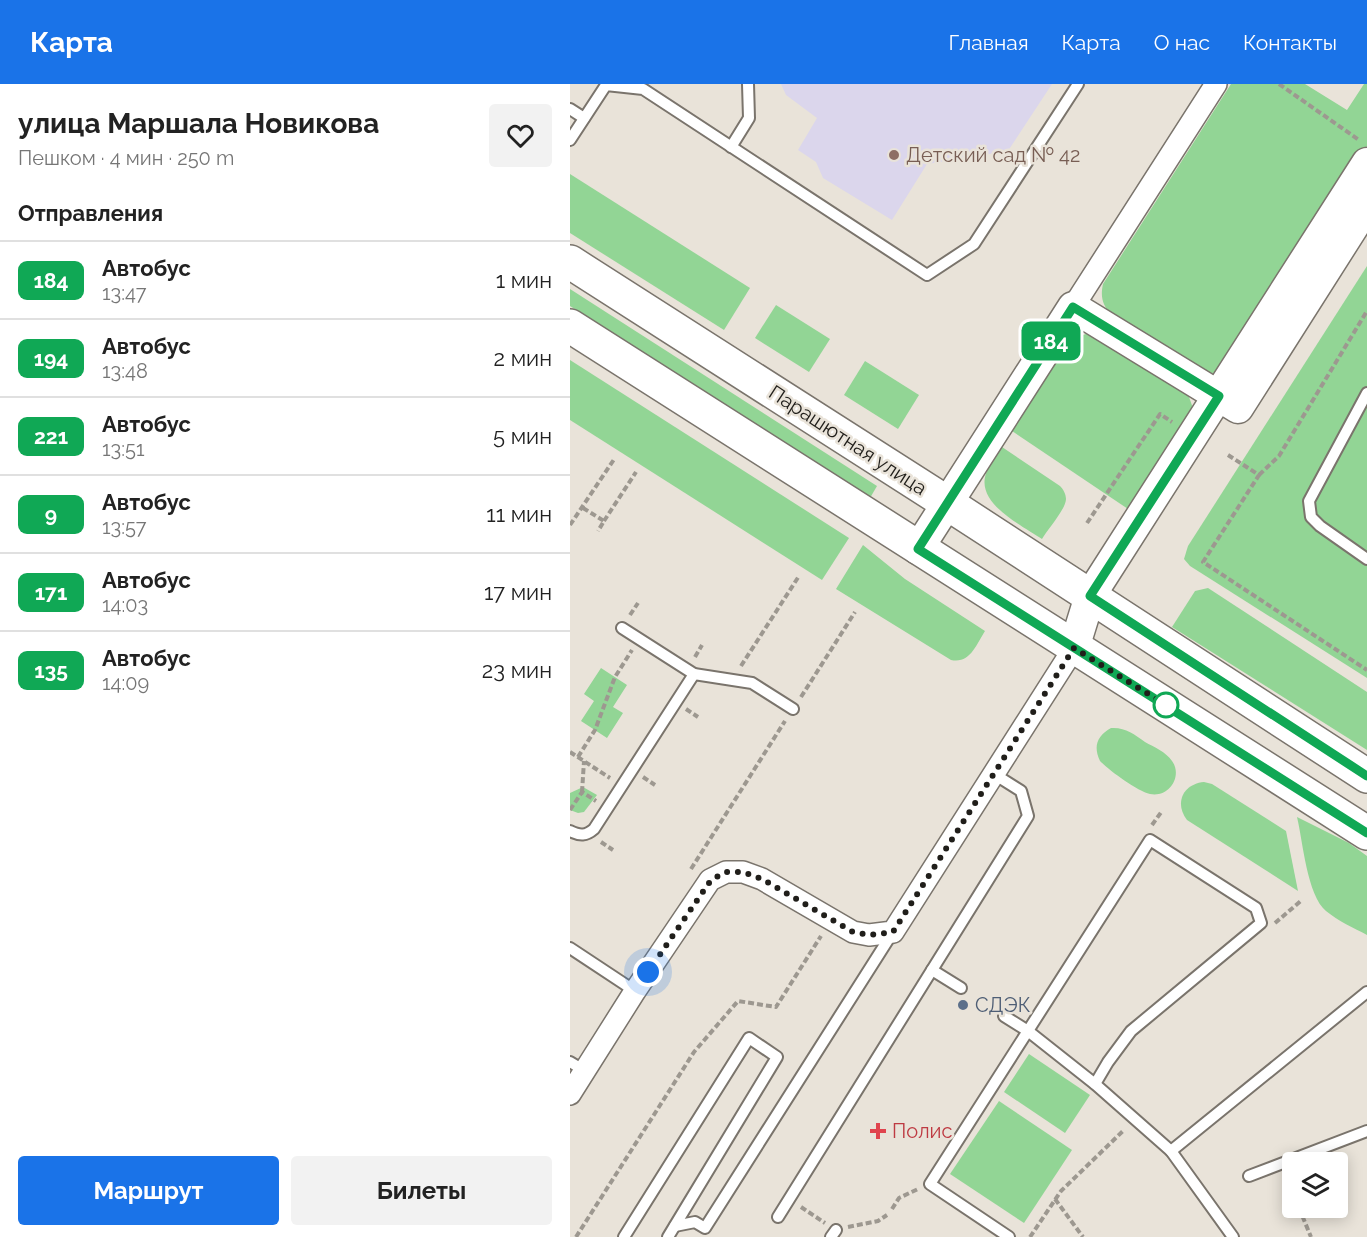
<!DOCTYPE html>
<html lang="ru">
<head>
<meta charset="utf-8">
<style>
	body { margin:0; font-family:Raleway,sans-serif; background:#f2f2f2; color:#222; height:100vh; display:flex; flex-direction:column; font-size:22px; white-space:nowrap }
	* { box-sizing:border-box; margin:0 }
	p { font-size:20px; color:#767676 }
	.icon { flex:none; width:33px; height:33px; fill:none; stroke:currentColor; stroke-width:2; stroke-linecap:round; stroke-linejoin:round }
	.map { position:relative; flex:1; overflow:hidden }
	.drawer { display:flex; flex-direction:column; background:#fff; width:570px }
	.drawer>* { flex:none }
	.badge { padding:0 12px; border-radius:9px; font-size:21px; line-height:39px }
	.tools { position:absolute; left:712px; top:1068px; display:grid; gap:12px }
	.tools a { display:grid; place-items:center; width:66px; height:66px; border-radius:6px; background:#fff; box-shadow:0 3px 15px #0003; font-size:30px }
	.you { position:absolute; width:30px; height:30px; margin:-15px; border:4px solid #fff; border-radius:50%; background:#1a73e8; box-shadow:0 0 0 9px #1a73e833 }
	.map>.badge { position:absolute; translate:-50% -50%; box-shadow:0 0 0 3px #fff }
	h2 { padding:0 18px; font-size:22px; line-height:54px }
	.round { display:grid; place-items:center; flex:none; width:63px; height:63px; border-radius:6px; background:#f2f2f2 }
	.headline { display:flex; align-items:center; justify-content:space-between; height:102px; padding:0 18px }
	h1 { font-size:28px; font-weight:700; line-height:45px }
	.button { display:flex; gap:12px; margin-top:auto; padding:12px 18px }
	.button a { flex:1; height:69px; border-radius:6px; background:#1a73e8; color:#fff; font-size:24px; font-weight:700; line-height:69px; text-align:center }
	.button a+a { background:#f2f2f2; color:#222 }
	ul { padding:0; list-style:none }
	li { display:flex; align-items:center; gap:18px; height:78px; padding:0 18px; border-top:2px solid #e0e0e0 }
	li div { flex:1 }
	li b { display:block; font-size:22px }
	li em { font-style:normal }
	li .badge { min-width:66px; font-weight:700; text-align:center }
	header { display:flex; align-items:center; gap:36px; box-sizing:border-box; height:84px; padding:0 30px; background:#1a73e8; color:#fff }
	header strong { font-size:28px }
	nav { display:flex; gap:33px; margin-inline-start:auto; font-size:21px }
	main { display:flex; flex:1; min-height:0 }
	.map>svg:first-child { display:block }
	.education { fill:#dbd6ec }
	.green { fill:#92d595 }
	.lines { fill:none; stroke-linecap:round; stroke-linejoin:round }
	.lane-casing { stroke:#7a746c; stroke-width:14 }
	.street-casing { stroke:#7a746c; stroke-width:24 }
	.secondary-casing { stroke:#7a746c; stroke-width:33 }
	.primary-casing { stroke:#7a746c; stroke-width:36 }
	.path { stroke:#9d9890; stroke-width:4; stroke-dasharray:6 3; stroke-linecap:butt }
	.lane { stroke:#fff; stroke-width:10 }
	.street { stroke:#fff; stroke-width:21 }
	.secondary { stroke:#fff; stroke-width:30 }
	.primary { stroke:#fff; stroke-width:33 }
	.line-casing { stroke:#fff; stroke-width:14 }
	.line { stroke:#10a855; stroke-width:9 }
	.walk { stroke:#201e1a; stroke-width:6; stroke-dasharray:0 10.8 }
	.education-dot { fill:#8d6e63; stroke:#e9e3d9; stroke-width:2 }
	.stop-dot { fill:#fff; stroke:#10a855; stroke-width:3 }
	.service-dot { fill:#5c6f8a; stroke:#e9e3d9; stroke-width:2 }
	.health-dot { fill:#e0444e; stroke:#e9e3d9; stroke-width:2 }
	.labels { text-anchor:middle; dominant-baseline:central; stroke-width:5; stroke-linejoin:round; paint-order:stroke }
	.education-label { font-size:20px; fill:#785e54; stroke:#e9e3d9; text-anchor:start }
	.street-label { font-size:20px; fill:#201e1a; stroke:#e9e3d9 }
	.service-label { font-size:20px; fill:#4e5e75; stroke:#e9e3d9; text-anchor:start }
	.health-label { font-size:20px; fill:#be3a42; stroke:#e9e3d9; text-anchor:start }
</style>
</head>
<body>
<header>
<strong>Карта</strong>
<nav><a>Главная</a><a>Карта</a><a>О нас</a><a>Контакты</a></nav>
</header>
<main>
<section class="drawer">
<div class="headline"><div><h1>улица Маршала Новикова</h1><p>Пешком · 4 мин · 250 m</p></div><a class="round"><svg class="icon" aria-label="heart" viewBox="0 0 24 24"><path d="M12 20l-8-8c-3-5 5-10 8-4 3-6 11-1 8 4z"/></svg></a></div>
<h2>Отправления</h2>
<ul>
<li><span class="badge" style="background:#10a855;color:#fff">184</span><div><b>Автобус</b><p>13:47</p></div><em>1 мин</em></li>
<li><span class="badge" style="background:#10a855;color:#fff">194</span><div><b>Автобус</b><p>13:48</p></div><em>2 мин</em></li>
<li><span class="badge" style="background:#10a855;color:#fff">221</span><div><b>Автобус</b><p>13:51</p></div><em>5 мин</em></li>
<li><span class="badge" style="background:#10a855;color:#fff">9</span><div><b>Автобус</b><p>13:57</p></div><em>11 мин</em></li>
<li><span class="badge" style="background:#10a855;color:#fff">171</span><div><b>Автобус</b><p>14:03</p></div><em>17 мин</em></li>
<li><span class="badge" style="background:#10a855;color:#fff">135</span><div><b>Автобус</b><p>14:09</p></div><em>23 мин</em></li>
</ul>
<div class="button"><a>Маршрут</a><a>Билеты</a></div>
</section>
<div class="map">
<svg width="797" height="1153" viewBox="0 0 797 1153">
	<rect width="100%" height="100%" fill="#e9e3d9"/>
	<polygon class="education" points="211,0 482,0 438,67 357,80 322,136 253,94 246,78 228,66 247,34 216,11"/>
	<g class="green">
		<path d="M661,0H735L777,26L794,0H797V62L659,281L643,289L633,288L541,231C533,221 530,214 533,200Z"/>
		<polygon points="0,90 180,204 154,246 0,149"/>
		<polygon points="797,182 797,594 620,482 614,475 618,462"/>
		<polygon points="0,205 307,402 300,414 0,222"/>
		<polygon points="206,221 260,255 239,288 185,254"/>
		<polygon points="516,250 526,252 612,306 619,313 624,327 561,427 442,347 500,255"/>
		<polygon points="0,276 279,454 252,496 0,336"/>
		<polygon points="295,277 349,311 328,345 274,311"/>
		<path d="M432,363L490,402C493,405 496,410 496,415C496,425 477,446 472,455C451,441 403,418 417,387C421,379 427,371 432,363Z"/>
		<path d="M293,461L335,495L415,547C406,561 400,580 381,576L266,505Z"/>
		<polygon points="638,504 797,608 797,666 602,543 625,507"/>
		<polygon points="31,584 57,601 43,623 53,629 37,654 11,637 24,617 14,610"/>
		<path d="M541,644C555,643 564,650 575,658C584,663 596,668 602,677C613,692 599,714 580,710C567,707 540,687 530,677C523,662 527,652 541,644Z"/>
		<path d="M634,698L642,700L716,747L728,807L617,736C604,719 613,700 634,698Z"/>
		<polygon points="13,703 27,711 14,728 8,729 0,726 0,709"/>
		<path d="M727,733L779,759L797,772V851C784,844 768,837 756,827C737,811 733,758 727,733Z"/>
		<polygon points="459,970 520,1011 495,1049 434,1008"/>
		<polygon points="429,1017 502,1066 454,1139 380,1090"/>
	</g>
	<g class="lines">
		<defs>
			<g id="lane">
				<polyline points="0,25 14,34"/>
				<polyline points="0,56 36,1 73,5 357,191 404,160 508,0"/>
				<polyline points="161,63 179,34 178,0"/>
				<polyline points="797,309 739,417 741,433 750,442 797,475"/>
				<polyline points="52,544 124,590 182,599 223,625"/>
				<path d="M0,747C10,752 16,752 24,745L124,590"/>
				<polyline points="0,864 65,907"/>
				<polyline points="362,886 391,904"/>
				<polyline points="434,932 458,947 525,1000 601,1067 663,1153"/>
				<polyline points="0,978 15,987"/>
				<polyline points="601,1067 797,908"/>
				<polyline points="679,1092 797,1047"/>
				<polyline points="208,1133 458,732 451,707 424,690"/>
				<polyline points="105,1142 125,1138 135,1144 323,848"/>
				<polyline points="54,1153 179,954 207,973 98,1153"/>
				<polyline points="261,1153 266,1146"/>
				<polyline points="439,1153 360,1100 580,756 686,824 691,839 561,947 538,978 525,1000"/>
			</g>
			<g id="street">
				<polyline points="503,223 646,0"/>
				<polyline points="0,1010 65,907 140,796 156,788 173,788 192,795 283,848 299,851 323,848 504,564"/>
			</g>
			<g id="secondary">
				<polyline points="348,465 503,223 668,324 797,121"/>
				<polyline points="504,564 520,512 797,79"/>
			</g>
			<g id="primary">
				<polyline points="0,178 377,419 797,692"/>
				<polyline points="0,242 797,749"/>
			</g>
		</defs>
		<use href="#lane" class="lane-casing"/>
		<use href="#street" class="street-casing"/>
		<use href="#secondary" class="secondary-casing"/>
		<use href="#primary" class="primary-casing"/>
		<g class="path">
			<polyline points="709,0 789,56"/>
			<polyline points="658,371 689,391 633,478 797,586"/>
			<polyline points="689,391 709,372 797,227"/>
			<polyline points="13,424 34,437 28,447"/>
			<polyline points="34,437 66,388"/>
			<polyline points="517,439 590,330 602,338"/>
			<polyline points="0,441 45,374"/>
			<polyline points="60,531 68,519"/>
			<polyline points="125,573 132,561"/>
			<polyline points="171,582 229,492"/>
			<polyline points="231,613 285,528"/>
			<polyline points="116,625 128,633"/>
			<polyline points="0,668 40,694"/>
			<polyline points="8,673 25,646 45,593 62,566"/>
			<polyline points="73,693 85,701"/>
			<polyline points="12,708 14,677"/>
			<polyline points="0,726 12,708 26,717"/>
			<polyline points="582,741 592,727"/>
			<polyline points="31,758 43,766"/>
			<polyline points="121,785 215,637"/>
			<polyline points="705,839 732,816"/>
			<polyline points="715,1091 723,1110"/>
			<polyline points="485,1115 513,1153"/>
			<polyline points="231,1123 255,1139"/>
			<polyline points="729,1124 741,1153"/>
			<polyline points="322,1125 329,1114 348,1105"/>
			<polyline points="278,1143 308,1137 317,1131"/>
			<polyline points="6,1153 124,968 168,917 206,923 251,852"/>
			<polyline points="460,1153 491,1107 554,1046"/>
		</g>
		<use href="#lane" class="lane"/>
		<use href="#street" class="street"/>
		<use href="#secondary" class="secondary"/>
		<use href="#primary" class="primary"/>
	</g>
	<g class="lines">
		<defs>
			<polyline id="line" points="797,692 520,512 649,312 503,223 348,465 797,749"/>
		</defs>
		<use href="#line" class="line-casing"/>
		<use href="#line" class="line"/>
		<polyline class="walk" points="78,888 141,796 156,788 173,788 192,795 283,848 299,851 323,848 504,564 596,621"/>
	</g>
	<circle class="education-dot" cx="324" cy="71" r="6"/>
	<circle class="stop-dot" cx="596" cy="621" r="12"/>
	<circle class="service-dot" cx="393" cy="921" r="6"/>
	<path class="health-dot" d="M305 1038h6v6h6v6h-6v6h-6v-6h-6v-6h6z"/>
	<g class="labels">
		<g class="education-label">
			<text x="336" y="71">Детский сад № 42</text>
		</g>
		<g class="street-label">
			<text transform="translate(278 356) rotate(33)">Парашютная улица</text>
		</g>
		<g class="service-label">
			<text x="405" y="921">СДЭК</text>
		</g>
		<g class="health-label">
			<text x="322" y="1047">Полис</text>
		</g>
	</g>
</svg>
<div class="tools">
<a><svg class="icon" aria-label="layers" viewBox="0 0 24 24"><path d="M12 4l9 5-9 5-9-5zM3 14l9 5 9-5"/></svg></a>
</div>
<div class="you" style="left:78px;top:888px"></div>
<b class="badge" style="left:481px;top:257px;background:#10a855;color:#fff">184</b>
</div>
</main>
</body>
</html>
